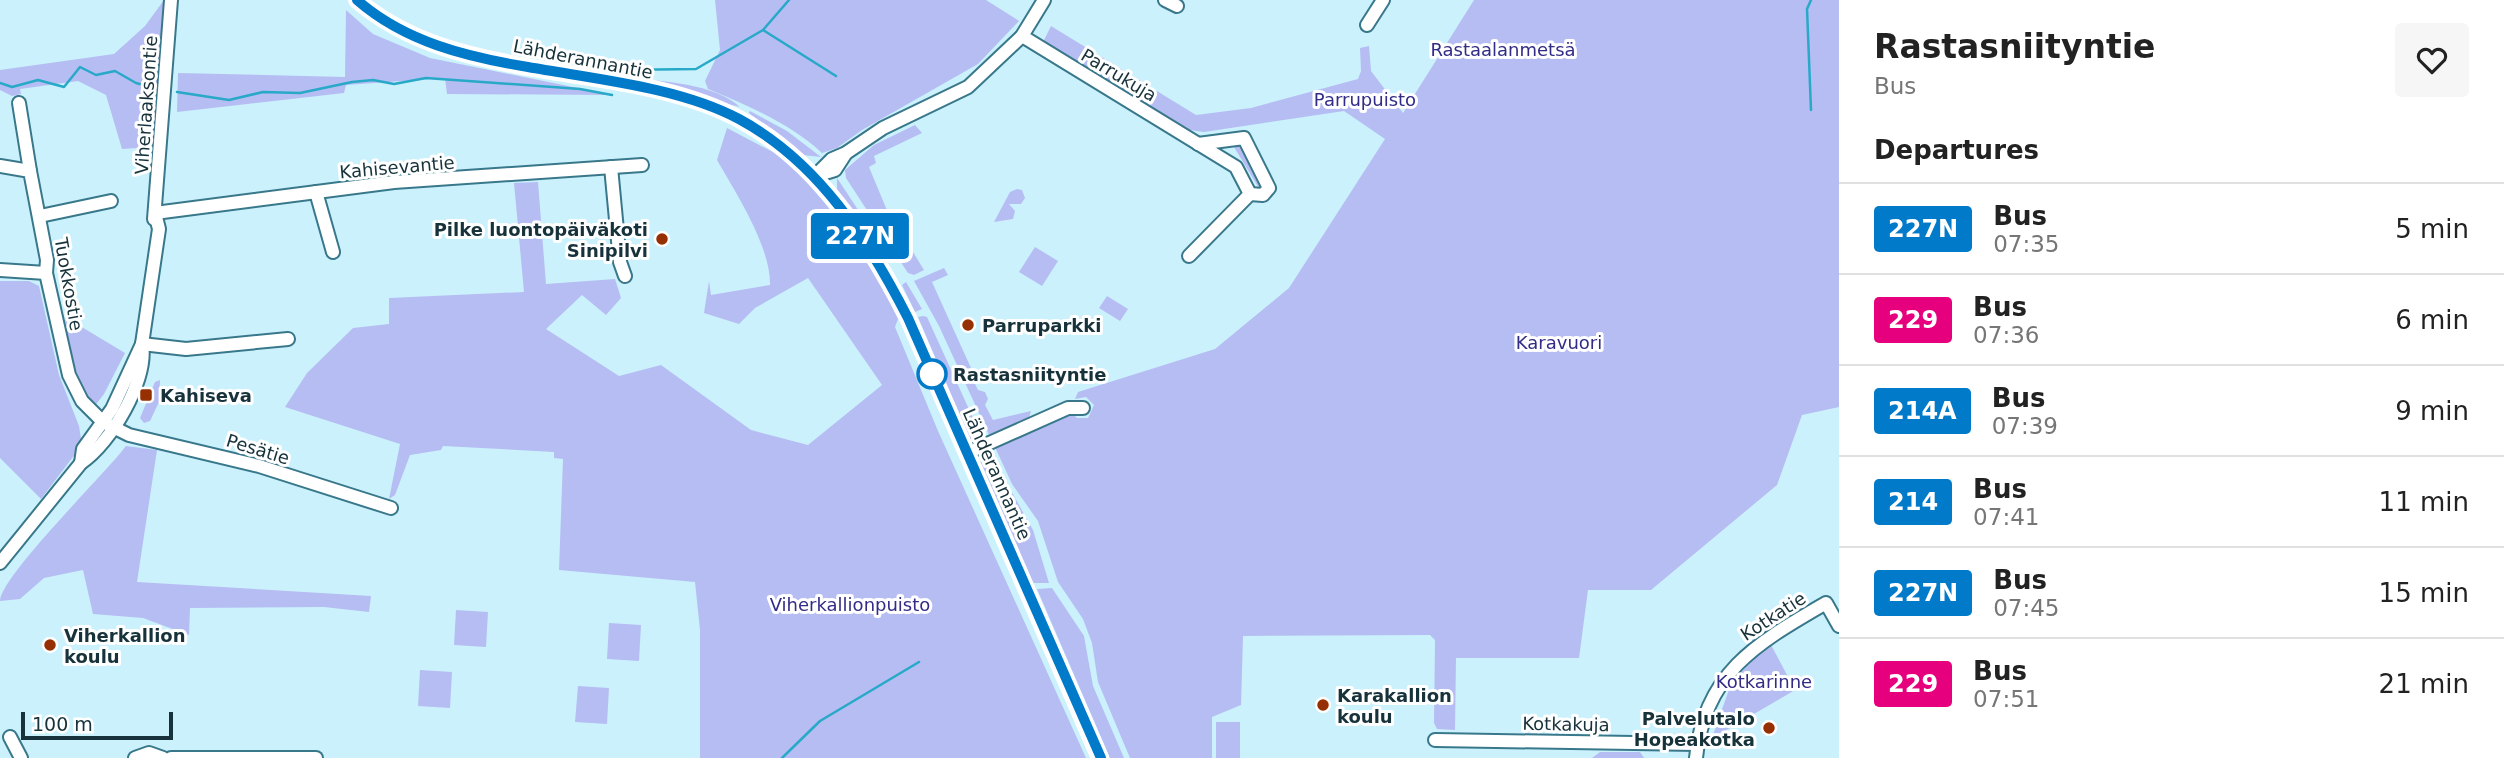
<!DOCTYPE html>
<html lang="en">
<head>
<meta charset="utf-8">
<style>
	body { margin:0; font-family:"DejaVu Sans",sans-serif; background:#f6f6f6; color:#222; height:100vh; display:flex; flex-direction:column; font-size:26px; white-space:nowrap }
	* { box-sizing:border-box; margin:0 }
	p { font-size:23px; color:#767676 }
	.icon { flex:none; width:38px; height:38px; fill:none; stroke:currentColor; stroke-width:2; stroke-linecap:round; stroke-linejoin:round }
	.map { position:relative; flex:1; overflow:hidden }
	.side { display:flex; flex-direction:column; background:#fff; width:665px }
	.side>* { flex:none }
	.badge { padding:0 14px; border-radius:5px; font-size:24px; line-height:46px }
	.scale { position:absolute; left:21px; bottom:18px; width:152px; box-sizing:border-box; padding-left:7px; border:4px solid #17323a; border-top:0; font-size:19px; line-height:24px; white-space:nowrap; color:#17323a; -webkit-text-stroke:5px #fff; paint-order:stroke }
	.map>.badge { position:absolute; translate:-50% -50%; box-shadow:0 0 0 4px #fff }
	h2 { padding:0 35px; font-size:26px; line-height:63px }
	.round { display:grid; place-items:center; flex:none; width:74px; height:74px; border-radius:7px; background:#f6f6f6 }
	.head { display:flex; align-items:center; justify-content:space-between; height:119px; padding:0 35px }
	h1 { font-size:33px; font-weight:600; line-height:52px }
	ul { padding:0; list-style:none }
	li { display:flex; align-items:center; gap:21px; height:91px; padding:0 35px; border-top:2px solid #e0e0e0 }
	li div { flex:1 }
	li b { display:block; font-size:26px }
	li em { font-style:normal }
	li .badge { min-width:77px; font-weight:700; text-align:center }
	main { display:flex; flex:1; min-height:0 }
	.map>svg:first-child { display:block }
	.green { fill:#b6bdf3 }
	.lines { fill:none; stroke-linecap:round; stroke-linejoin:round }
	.stream { stroke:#28a9c8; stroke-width:2.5 }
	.minor-casing { stroke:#38788a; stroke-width:16 }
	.major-casing { stroke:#fff; stroke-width:18 }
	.minor { stroke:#fff; stroke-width:12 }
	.major { stroke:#fec3ec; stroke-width:14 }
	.line-casing { stroke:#fff; stroke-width:16 }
	.line { stroke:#007ac9; stroke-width:10 }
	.poi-dot { fill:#963003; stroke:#fff; stroke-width:2.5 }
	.stop-dot { fill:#fff; stroke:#007ac9; stroke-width:3.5 }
	.labels { text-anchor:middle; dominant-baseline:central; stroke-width:6; stroke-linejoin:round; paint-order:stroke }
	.park-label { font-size:18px; fill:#322c86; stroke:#fff }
	.street-label { font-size:18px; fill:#17323a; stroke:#fff }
	.poi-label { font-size:18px; font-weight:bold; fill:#17323a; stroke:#fff; text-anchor:start }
	.stop-label { font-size:18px; font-weight:bold; fill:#17323a; stroke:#fff; text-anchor:start }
</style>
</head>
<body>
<main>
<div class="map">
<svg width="1839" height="758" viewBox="0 0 1839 758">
	<rect width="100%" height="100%" fill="#cbf1fd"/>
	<g class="green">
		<polygon points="164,0 153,147 122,149 106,95 78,81 20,89 21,94 12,96 0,90 0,70 114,54 145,26"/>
		<path d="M715,0H986L1019,21L978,64L862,130L837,148L822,153C791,124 747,105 708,89L705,81L720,50Z"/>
		<polygon points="1474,0 1839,0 1839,407 1802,415 1777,485 1651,590 1588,590 1579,658 1456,658 1455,730 1437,729 1434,723 1435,640 1430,635 1243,636 1241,705 1212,717 1212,758 1130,758 1098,682 1092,643 1083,619 1058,582 1038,521 1012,484 994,445 1072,413 1077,418 1088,418 1094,405 1086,397 1075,399 1078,392 1215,349 1289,288 1385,139 1344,111 1204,132 1190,130 1043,42 1051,26 1196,115 1251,108 1358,79 1361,71 1360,48 1369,46 1371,71 1403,113"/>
		<polygon points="346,10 373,34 430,58 612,95 447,94 445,78 346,85 344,93 177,112 178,73 345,77"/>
		<path d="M629,79C661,80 715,84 740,107Z"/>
		<polygon points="750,111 787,131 821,157 803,155 749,113"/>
		<polygon points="915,125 922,133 874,156 876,163 869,167 886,208 924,270 914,275 908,273 846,178 845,170 874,145"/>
		<path d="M727,128L788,160L829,208L876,273L898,319L895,327L938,431L1086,758H700V630L695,582L559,570L563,459L554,458V452L443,446L441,450L410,455L395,495L389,499L400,444L285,407L307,373L353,328L389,324V298L524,292L514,183L538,182L546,284L615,279L621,298L606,315L582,295L546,329L619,376L661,365L751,430L808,445L882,385L808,278L755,308L739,324L704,313L709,281L711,295L770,285C771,247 736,193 717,160Z"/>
		<polygon points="1239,144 1262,187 1260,190 1234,147"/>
		<polygon points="837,178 888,255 888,260 837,192"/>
		<polygon points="1017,189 1022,190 1025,198 1021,204 1009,204 1015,211 1013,219 994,222 1010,192"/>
		<polygon points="1035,247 1058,261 1042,286 1019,272"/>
		<polygon points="944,268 948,275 932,282 971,368 969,371 978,390 985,392 988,399 985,405 993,420 1031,411 1028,421 990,437 939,326 914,281"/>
		<polygon points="0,281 29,281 39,286 59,375 79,426 82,445 41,499 0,458"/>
		<polygon points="906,282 922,309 915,312 902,285"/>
		<polygon points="1107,296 1128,309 1120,321 1099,308"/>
		<polygon points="923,316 927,317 983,440 970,440 918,317"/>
		<path d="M65,317L125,353L104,394L94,407C73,375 70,354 65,317Z"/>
		<polygon points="160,380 159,402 150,421 144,423 140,418 155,382"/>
		<path d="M126,446L157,450L137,582L371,596L369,612L324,607L190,608L189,635L143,618L93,614L83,570L44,578L20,599L0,601C0,577 105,474 126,446Z"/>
		<polygon points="992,457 1033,530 1049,583 1033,583 984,474 979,462"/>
		<polygon points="1052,588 1084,636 1093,686 1124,758 1110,758 1037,589"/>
		<polygon points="456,610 488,612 486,647 454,645"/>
		<polygon points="609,623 641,625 639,661 607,659"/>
		<polygon points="1769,641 1795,690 1723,732 1713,735 1731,684"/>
		<polygon points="420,670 452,672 450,708 418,706"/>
		<polygon points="578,686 609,688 607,724 575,722"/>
		<rect x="1216" y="722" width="24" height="36"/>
		<polygon points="1600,752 1640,752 1644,758 1592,758"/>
	</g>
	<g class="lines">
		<g class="stream">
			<polyline points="763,30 836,76"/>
			<polyline points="619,70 696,69 763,30 789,0"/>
			<polyline points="0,83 12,87 38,80 64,87 80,67 96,75 115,71 136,83 154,88"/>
			<polyline points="177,92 229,100 263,92 300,93 352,82 373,80 394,84 426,78 580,89 612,95"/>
			<polyline points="1811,110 1807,9 1811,0"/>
			<polyline points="782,758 820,721 919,662"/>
		</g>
		<defs>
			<g id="minor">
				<polyline points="1165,0 1177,6"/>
				<polyline points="1367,25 1383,0"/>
				<polyline points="1022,36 1236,167 1250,194"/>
				<polyline points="19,103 30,171"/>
				<polyline points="1198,144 1244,138 1269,188 1263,195 1250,194"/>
				<polyline points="0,166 30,171 47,260 46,273 69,375 82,401 103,422 129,435 259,466 391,508"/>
				<polyline points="611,167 620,262 625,276"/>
				<polyline points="815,176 832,159 846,153 883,128 968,87 1022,36 1044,0"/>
				<polyline points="815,176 835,170 846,153"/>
				<polyline points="316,192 333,252"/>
				<polyline points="155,213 394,182 642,165"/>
				<polyline points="40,216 111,201"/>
				<polyline points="154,219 171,0"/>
				<polyline points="1189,256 1250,194"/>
				<polyline points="0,270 46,273"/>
				<polyline points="142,344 186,349 288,339"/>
				<polyline points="967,453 1068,408 1083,408"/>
				<polyline points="81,463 83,449 112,409 142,344"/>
				<path d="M0,563L81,463C111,443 148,380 142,344L159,229L155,213"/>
				<polyline points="10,737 21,758"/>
				<polyline points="1435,740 1697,744"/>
				<polyline points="135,758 149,753 163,758"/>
				<polyline points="171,758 316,758"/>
				<path d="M1696,758C1704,672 1759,642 1826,603L1839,626"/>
			</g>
			<path id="major" d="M357,0C407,43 470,57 533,68C600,80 678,86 739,119C819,162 868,240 908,318L1100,758"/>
		</defs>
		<use href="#minor" class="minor-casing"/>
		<use href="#major" class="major-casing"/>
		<use href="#minor" class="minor"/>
		<use href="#major" class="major"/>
	</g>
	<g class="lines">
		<defs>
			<path id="line" d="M357,0C405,42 467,57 528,67C594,79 679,87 739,119C819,162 868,240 908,318L1101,758"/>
		</defs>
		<use href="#line" class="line-casing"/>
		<use href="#line" class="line"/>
	</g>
	<g class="poi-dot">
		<circle cx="662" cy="239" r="7"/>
		<circle cx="968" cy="325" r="7"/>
		<rect x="139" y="388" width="14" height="14" rx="3.5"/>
		<circle cx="50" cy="645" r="7"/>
		<circle cx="1323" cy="705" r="7"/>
		<circle cx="1769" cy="728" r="7"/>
	</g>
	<circle class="stop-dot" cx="932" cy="374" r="14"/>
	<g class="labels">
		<g class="park-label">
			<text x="1503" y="49">Rastaalanmetsä</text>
			<text x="1365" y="99">Parrupuisto</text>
			<text x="1559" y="342">Karavuori</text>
			<text x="850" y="604">Viherkallionpuisto</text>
			<text x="1764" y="681">Kotkarinne</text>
		</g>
		<g class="street-label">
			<text transform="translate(583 59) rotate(11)">Lähderannantie</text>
			<text transform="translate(1119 75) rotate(31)">Parrukuja</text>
			<text transform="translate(146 105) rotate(-86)">Viherlaaksontie</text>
			<text transform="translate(397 167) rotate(-5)">Kahisevantie</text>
			<text transform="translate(69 284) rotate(80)">Tuokkostie</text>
			<text transform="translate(258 449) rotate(17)">Pesätie</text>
			<text transform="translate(997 474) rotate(66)">Lähderannantie</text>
			<text transform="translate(1773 616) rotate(-33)">Kotkatie</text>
			<text transform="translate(1566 724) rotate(1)">Kotkakuja</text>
		</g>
		<g class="poi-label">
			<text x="648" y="229" text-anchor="end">Pilke luontopäiväkoti<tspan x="648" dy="21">Sinipilvi</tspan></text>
			<text x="982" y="325">Parruparkki</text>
			<text x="160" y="395">Kahiseva</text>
			<text x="64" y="635">Viherkallion<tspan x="64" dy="21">koulu</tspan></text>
			<text x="1337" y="695">Karakallion<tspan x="1337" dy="21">koulu</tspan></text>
			<text x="1755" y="718" text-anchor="end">Palvelutalo<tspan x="1755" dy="21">Hopeakotka</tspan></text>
		</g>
		<g class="stop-label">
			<text x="953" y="374">Rastasniityntie</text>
		</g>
	</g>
</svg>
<div class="scale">100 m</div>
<b class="badge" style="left:860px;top:236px;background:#007ac9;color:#fff">227N</b>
</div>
<section class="side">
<div class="head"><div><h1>Rastasniityntie</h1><p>Bus</p></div><a class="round"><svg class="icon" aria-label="heart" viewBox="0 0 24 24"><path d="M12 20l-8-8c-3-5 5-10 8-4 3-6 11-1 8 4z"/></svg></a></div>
<h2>Departures</h2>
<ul>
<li><span class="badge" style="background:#007ac9;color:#fff">227N</span><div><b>Bus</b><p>07:35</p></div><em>5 min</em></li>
<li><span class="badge" style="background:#e6007e;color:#fff">229</span><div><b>Bus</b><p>07:36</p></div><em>6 min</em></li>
<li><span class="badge" style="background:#007ac9;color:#fff">214A</span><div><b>Bus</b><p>07:39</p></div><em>9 min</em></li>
<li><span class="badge" style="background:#007ac9;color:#fff">214</span><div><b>Bus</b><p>07:41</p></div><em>11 min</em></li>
<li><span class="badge" style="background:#007ac9;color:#fff">227N</span><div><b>Bus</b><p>07:45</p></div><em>15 min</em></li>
<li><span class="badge" style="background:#e6007e;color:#fff">229</span><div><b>Bus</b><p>07:51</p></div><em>21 min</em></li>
</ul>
</section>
</main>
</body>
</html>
